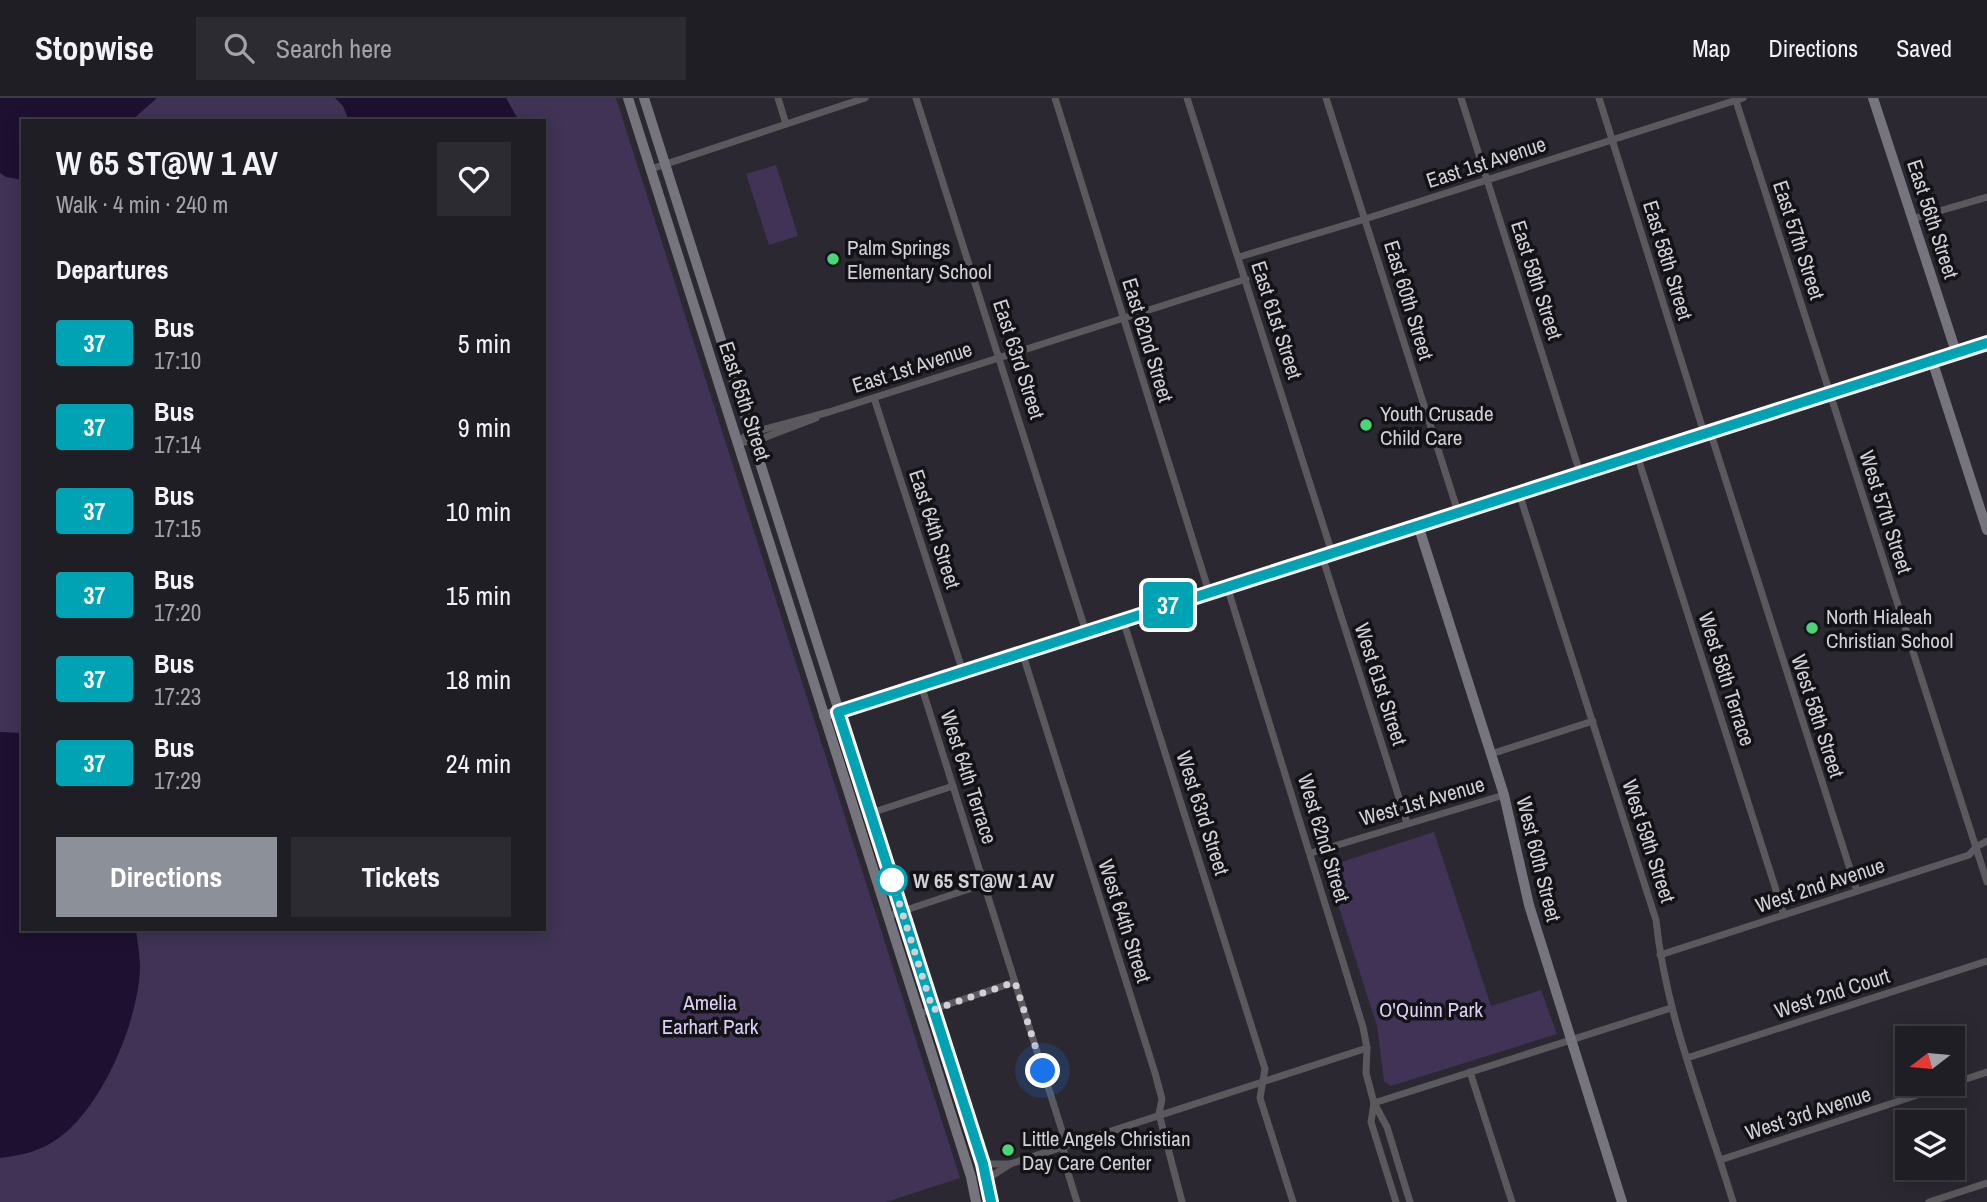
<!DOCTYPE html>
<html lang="en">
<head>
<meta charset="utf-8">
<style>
	body { margin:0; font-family:"Archivo Narrow",sans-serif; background:#2d2b32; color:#f1f3f6; height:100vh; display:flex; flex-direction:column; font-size:26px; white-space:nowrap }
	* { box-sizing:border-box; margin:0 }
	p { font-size:23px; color:#a2a2a7 }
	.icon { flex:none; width:38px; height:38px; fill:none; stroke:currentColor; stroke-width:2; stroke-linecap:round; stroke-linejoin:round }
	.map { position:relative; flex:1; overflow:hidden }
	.sheet { position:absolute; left:21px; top:21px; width:525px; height:812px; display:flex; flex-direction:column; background:#201e25; border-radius:0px; box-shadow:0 4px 18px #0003,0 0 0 2px #3d3c42 }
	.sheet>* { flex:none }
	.badge { padding:0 14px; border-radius:5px; font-size:24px; line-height:46px }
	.needle { width:46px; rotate:254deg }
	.buttons { position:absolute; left:1895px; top:928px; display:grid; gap:14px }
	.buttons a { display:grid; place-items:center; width:70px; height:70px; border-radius:0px; background:#201e25; box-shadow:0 4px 18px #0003,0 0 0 2px #3d3c42; font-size:35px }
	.you { position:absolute; width:35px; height:35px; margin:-18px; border:5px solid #fff; border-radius:50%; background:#1a73e8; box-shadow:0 0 0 10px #1a73e833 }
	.map>.badge { position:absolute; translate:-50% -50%; box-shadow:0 0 0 4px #fff }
	h2 { padding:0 35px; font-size:26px; line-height:63px }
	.round { display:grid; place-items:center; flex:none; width:74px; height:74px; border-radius:0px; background:#2d2b32 }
	.overview { display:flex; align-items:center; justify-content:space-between; height:119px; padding:0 35px }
	h1 { font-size:33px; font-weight:700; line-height:52px }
	.primary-button { display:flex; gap:14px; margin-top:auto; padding:14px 35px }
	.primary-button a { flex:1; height:80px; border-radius:0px; background:#8c9099; color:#fff; font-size:28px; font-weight:700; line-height:80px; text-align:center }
	.primary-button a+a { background:#2d2b32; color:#f1f3f6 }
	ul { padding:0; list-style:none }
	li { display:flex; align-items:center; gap:21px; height:84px; padding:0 35px }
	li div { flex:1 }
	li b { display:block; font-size:26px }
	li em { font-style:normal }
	li .badge { min-width:77px; font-weight:700; text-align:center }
	header { display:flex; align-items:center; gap:42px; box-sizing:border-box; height:98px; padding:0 35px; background:#201e25; border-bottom:2px solid #3d3c42 }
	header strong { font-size:33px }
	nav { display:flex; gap:38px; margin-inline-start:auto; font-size:24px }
	.search { width:490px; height:63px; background:#2d2b32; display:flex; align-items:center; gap:18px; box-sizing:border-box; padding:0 24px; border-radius:0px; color:#a2a2a7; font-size:26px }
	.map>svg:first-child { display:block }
	.green { fill:#403356; fill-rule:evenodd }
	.water { fill:#1e1030 }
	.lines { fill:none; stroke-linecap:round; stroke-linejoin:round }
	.street { stroke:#5b595e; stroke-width:7 }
	.secondary { stroke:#76747c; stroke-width:10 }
	.line-casing { stroke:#fff; stroke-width:16 }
	.line { stroke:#00a3b4; stroke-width:10 }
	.walk { stroke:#d2d0d7; stroke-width:7; stroke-dasharray:0 12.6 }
	.poi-dot { fill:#47d779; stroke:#131216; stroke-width:2.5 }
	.stop-dot { fill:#fff; stroke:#00a3b4; stroke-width:3.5 }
	.labels { text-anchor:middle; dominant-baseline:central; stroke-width:7; stroke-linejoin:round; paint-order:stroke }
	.street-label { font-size:21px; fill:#d2d0d7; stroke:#131216 }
	.poi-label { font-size:21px; fill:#d2d0d7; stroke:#131216; text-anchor:start }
	.stop-label { font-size:21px; font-weight:bold; fill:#d2d0d7; stroke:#131216; text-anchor:start }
	.park-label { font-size:21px; fill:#dccff6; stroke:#131216 }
</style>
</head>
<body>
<header>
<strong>Stopwise</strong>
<div class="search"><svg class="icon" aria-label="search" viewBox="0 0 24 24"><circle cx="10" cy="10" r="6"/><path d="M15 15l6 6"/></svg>Search here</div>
<nav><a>Map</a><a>Directions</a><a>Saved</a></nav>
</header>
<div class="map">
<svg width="1987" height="1104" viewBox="0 0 1987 1104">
	<rect width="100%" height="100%" fill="#2b2831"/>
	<g class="green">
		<path d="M0,0H616L960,1080L886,1104H0ZM23,23H544V831H23Z"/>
		<polygon points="776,67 798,138 769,147 746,76"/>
		<polygon points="1434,734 1491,908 1541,892 1557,936 1391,988 1384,983 1377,928 1326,769"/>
	</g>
	<g class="water">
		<polygon points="0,0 157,0 131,23 23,23 23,82 6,79 0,75"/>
		<polygon points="335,0 506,0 519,23 349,23 343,8"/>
		<path d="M0,634L23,635V831H136C137,843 140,856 140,869C139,923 100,1017 51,1045C37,1054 17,1058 0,1060Z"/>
	</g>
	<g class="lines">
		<g class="street">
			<polyline points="778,0 786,26"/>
			<polyline points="916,0 1086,534"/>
			<polyline points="1055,0 1209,494"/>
			<polyline points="1187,0 1332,455"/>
			<polyline points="1326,0 1458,414"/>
			<polyline points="1461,0 1580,375"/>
			<polyline points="1599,0 1704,335"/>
			<polyline points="1735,0 1987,784"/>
			<polyline points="651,71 865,0"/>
			<polyline points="1912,121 1987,99"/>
			<polyline points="1239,159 1365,121 1743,0"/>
			<polyline points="874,300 963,574"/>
			<polyline points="1710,333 1857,793"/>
			<polyline points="737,344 750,335 829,314 1246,181"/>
			<polyline points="738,344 753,344 816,320"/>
			<polyline points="1637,357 1784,817"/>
			<path d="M1519,395L1656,822C1666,919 1705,1011 1733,1104"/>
			<polyline points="1322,458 1407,725"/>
			<polyline points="1227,488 1363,929 1367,950 1366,975 1374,1005 1387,1029 1410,1104"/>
			<polyline points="1123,522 1265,971 1260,1000 1293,1104"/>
			<polyline points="1022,554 1155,975 1162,1001 1159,1016 1182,1104"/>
			<polyline points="921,587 1064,1039 1064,1062 1077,1104"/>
			<polyline points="1491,656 1593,623"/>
			<polyline points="871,715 953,688"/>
			<polyline points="1311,755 1504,697"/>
			<polyline points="888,818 984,786"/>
			<polyline points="1660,857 1969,757 1976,749 1987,743"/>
			<polyline points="919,916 1015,884"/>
			<polyline points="1687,960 1987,863"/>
			<polyline points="1470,974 1512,1104"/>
			<polyline points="1374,1005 1671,910"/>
			<polyline points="1374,1005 1371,1024 1396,1104"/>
			<polyline points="1720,1062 1987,974"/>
			<polyline points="983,1066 1010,1066"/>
			<polyline points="987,1081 1010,1066 1367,950"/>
			<polyline points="1929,1104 1987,1085"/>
		</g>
		<g class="secondary">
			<polyline points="628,0 971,1079 976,1104"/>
			<polyline points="644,0 983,1066 991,1104"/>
			<polyline points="1873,0 1956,254"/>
			<polyline points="1932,262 1987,432"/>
			<polyline points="1418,427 1491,656 1504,697 1529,807 1622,1104"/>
			<polyline points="824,618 1987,244"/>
		</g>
	</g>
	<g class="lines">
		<defs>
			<polyline id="line" points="991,1104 983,1066 838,614 1987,245"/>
		</defs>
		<use href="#line" class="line-casing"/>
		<use href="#line" class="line"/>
		<polyline class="walk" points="892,782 933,912 1015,884 1043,973"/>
	</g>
	<g class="poi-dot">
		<circle cx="833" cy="161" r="7"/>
		<circle cx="1366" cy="327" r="7"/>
		<circle cx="1812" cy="530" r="7"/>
		<circle cx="1008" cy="1052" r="7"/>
	</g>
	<circle class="stop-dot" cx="892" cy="782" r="14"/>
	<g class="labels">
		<g class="street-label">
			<text transform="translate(1486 64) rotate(-18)">East 1st Avenue</text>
			<text transform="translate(1933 121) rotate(72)">East 56th Street</text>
			<text transform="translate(1799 142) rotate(72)">East 57th Street</text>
			<text transform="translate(1668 162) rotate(73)">East 58th Street</text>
			<text transform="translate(1537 182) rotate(72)">East 59th Street</text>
			<text transform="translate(1409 202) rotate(73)">East 60th Street</text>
			<text transform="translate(1277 222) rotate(72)">East 61st Street</text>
			<text transform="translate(1148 242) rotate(73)">East 62nd Street</text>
			<text transform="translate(1019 261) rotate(72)">East 63rd Street</text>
			<text transform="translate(912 269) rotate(-18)">East 1st Avenue</text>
			<text transform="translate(745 303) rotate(72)">East 65th Street</text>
			<text transform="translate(1886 414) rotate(72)">West 57th Street</text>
			<text transform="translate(935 431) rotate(72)">East 64th Street</text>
			<text transform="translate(1727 581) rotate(72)">West 58th Terrace</text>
			<text transform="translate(1381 586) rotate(72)">West 61st Street</text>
			<text transform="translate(1818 618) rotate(72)">West 58th Street</text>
			<text transform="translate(969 679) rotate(72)">West 64th Terrace</text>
			<text transform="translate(1422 703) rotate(-16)">West 1st Avenue</text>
			<text transform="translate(1203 715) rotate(72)">West 63rd Street</text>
			<text transform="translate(1324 740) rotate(73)">West 62nd Street</text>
			<text transform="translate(1649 743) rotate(72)">West 59th Street</text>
			<text transform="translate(1539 761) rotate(76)">West 60th Street</text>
			<text transform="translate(1820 787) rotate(-18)">West 2nd Avenue</text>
			<text transform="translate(1125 823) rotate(72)">West 64th Street</text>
			<text transform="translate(1832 895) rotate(-18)">West 2nd Court</text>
			<text transform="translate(1808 1015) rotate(-18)">West 3rd Avenue</text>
		</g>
		<g class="poi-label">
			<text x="847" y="149">Palm Springs<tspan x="847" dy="24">Elementary School</tspan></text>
			<text x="1380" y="315">Youth Crusade<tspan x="1380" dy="24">Child Care</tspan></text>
			<text x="1826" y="518">North Hialeah<tspan x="1826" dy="24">Christian School</tspan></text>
			<text x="1022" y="1040">Little Angels Christian<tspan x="1022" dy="24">Day Care Center</tspan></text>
		</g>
		<g class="stop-label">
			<text x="913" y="782">W 65 ST@W 1 AV</text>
		</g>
		<g class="park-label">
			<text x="710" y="904">Amelia<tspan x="710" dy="24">Earhart Park</tspan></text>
			<text x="1431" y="911">O'Quinn Park</text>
		</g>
	</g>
</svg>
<div class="buttons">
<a><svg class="needle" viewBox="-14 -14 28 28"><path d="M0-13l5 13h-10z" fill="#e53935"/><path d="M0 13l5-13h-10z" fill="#a2a2a7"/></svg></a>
<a><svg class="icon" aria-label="layers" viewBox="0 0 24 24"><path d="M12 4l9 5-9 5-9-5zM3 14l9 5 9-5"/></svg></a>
</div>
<div class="you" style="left:1043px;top:973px"></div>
<b class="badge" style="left:1168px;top:507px;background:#00a3b4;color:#fff">37</b>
<section class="sheet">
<div class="overview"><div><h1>W 65 ST@W 1 AV</h1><p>Walk · 4 min · 240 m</p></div><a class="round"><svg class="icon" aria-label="heart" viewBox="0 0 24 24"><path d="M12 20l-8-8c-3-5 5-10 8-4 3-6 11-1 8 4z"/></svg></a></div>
<h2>Departures</h2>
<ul>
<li><span class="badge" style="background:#00a3b4;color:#fff">37</span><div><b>Bus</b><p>17:10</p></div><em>5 min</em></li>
<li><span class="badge" style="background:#00a3b4;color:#fff">37</span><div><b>Bus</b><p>17:14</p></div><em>9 min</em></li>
<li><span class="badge" style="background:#00a3b4;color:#fff">37</span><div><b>Bus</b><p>17:15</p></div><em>10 min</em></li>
<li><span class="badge" style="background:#00a3b4;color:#fff">37</span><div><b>Bus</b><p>17:20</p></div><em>15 min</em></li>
<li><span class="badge" style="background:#00a3b4;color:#fff">37</span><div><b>Bus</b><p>17:23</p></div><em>18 min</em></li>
<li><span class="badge" style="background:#00a3b4;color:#fff">37</span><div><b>Bus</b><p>17:29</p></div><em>24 min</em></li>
</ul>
<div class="primary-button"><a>Directions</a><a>Tickets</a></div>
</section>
</div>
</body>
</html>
